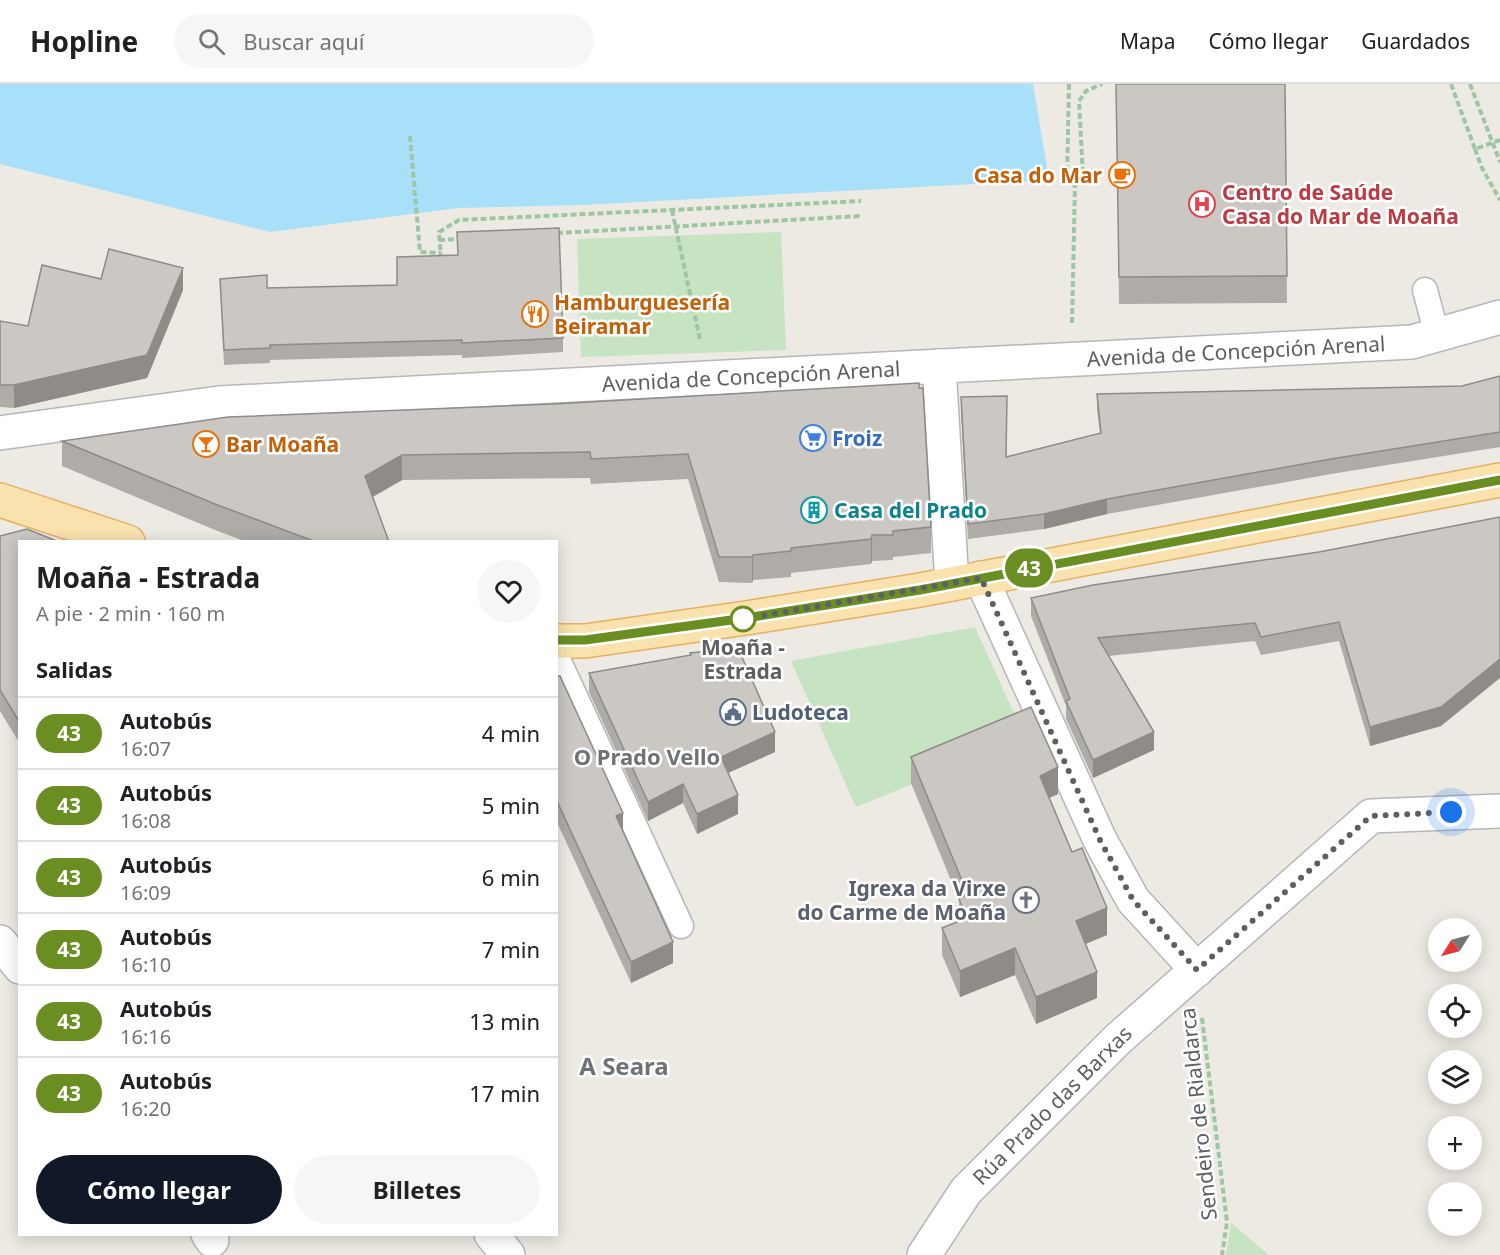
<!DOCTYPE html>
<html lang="es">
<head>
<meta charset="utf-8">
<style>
	body { margin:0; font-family:"Noto Sans",sans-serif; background:#f6f6f6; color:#202124; height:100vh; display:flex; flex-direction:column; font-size:22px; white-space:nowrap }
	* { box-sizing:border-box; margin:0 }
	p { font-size:20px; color:#757577 }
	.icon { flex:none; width:33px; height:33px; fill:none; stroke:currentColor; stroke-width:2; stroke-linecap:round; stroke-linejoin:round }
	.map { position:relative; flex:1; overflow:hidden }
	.drawer { position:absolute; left:18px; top:456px; width:540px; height:696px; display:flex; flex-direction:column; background:#fff; border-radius:0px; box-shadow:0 3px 15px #0003 }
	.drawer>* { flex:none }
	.badge { padding:0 12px; border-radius:20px; font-size:21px; line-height:39px }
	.needle { width:39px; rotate:234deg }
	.fabs { position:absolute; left:1428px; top:834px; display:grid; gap:12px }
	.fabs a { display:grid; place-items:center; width:54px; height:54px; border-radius:50%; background:#fff; box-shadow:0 3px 15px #0003; font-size:30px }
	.you { position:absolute; width:30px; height:30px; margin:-15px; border:4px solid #fff; border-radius:50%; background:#1a73e8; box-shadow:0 0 0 9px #1a73e833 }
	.map>.badge { position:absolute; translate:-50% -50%; box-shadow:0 0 0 3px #fff }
	h2 { padding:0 18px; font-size:22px; line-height:54px }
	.round { display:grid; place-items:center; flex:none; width:63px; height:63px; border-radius:32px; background:#f6f6f6 }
	.headline { display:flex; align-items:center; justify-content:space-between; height:102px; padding:0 18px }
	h1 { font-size:28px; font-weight:700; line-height:45px }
	.button { display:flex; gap:12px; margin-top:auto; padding:12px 18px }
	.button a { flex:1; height:69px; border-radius:36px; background:#111827; color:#fff; font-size:24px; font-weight:700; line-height:69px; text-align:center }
	.button a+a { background:#f6f6f6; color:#202124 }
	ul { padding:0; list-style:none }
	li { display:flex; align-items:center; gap:18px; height:72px; padding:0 18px; border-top:2px solid #e0e0e0 }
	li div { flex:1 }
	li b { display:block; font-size:22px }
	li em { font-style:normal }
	li .badge { min-width:66px; font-weight:700; text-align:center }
	header { display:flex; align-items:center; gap:36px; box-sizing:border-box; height:84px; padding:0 30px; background:#fff; border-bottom:2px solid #e0e0e0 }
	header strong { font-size:28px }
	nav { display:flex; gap:33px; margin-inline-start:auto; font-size:21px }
	.search { width:420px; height:54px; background:#f6f6f6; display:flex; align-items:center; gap:15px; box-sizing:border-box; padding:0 21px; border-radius:33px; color:#757577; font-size:22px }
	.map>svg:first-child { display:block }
	.green { fill:#c6e3c2 }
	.water { fill:#a8e0f9 }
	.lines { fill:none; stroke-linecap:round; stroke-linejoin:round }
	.service-casing { stroke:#b4b7ba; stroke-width:27 }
	.pedestrian-casing { stroke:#b4b7ba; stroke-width:36 }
	.minor-casing { stroke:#b4b7ba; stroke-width:36 }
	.tertiary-casing { stroke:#b4b7ba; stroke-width:36 }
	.primary-casing { stroke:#e7b063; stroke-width:36 }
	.path { stroke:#9dc6a3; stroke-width:4; stroke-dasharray:6 3; stroke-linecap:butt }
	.service { stroke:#fff; stroke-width:24 }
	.pedestrian { stroke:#fff; stroke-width:33 }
	.minor { stroke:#fff; stroke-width:33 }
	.tertiary { stroke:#fff; stroke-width:33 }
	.primary { stroke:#f9e2ad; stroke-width:33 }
	.wall { fill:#afaba7 }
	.shaded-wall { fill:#8e8b88 }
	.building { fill:#cbc7c2; stroke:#8e8b88; stroke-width:1.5 }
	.line-casing { stroke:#fff; stroke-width:14 }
	.line { stroke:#6b8e23; stroke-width:9 }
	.walk { stroke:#5c6063; stroke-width:6; stroke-dasharray:0 10.8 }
	.stop-dot { fill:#fff; stroke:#6b8e23; stroke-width:3 }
	.labels { text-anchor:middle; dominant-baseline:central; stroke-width:5; stroke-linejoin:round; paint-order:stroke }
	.food-label { font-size:21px; font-weight:bold; fill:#c56008; stroke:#fff; text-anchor:start }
	.health-label { font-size:21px; font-weight:bold; fill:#be3a42; stroke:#fff; text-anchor:start }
	.street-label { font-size:21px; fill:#5c6063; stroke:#fff }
	.shop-label { font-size:21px; font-weight:bold; fill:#366cbe; stroke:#fff; text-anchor:start }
	.culture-label { font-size:21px; font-weight:bold; fill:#0d838f; stroke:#fff; text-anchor:start }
	.stop-label { font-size:21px; font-weight:bold; fill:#5c6063; stroke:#fff }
	.service-label { font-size:21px; font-weight:bold; fill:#4e5e75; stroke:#fff; text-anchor:start }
	.worship-label { font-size:21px; font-weight:bold; fill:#5b616d; stroke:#fff; text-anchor:end }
	.neighbourhood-label { font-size:22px; font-weight:bold; fill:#6d7275; stroke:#fff }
	.quarter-label { font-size:24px; font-weight:bold; fill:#6d7275; stroke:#fff }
</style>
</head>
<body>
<header>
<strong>Hopline</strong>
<div class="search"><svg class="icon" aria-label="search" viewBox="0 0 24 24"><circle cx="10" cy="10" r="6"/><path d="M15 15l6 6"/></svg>Buscar aquí</div>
<nav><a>Mapa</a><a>Cómo llegar</a><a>Guardados</a></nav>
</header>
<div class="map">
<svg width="1500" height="1171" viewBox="0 0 1500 1171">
	<rect width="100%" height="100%" fill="#edeae3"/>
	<g class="green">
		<polygon points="781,148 786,266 581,273 577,155"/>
		<polygon points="975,543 1025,654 856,723 791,577"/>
		<polygon points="1231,1139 1269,1171 1226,1171"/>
	</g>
	<polygon class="water" points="0,0 1033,0 1049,96 582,121 458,124 270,148 0,80"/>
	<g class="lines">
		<defs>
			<g id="service">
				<polyline points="1425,206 1437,251"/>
				<polyline points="556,571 681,842"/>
			</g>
			<polyline id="pedestrian" points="939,282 952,500"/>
			<g id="minor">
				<polyline points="981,494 1100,756 1133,816 1197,886"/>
				<polyline points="0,858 20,883"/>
				<polyline points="208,1150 212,1156"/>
				<polyline points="491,1150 508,1171"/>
				<polyline points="924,1171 966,1107 1118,955 1371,732 1500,727"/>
			</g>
			<polyline id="tertiary" points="0,349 219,319 1412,258 1500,233"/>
			<g id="primary">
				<polyline points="0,416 128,458"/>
				<polyline points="556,557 585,557 746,534 920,506 1500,396"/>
			</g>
		</defs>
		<use href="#service" class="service-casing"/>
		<use href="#pedestrian" class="pedestrian-casing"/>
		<use href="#minor" class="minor-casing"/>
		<use href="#tertiary" class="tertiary-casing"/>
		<use href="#primary" class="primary-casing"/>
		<g class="path">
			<polyline points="1069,0 1067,95 1075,102"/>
			<polyline points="1451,0 1475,65 1500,56"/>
			<polyline points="1470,0 1500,78"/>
			<polyline points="410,52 420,168 441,169"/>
			<polyline points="1475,65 1482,84 1500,116"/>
			<polyline points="672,126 700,256"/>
			<polyline points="557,149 861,132"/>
			<polyline points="439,156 460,155"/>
			<polyline points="441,175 439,148 459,136 861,117"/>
			<polyline points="1072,239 1075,102 1083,92 1079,17 1086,7 1102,0"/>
			<polyline points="1202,934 1227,1138 1222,1171"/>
		</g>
		<use href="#service" class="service"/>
		<use href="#pedestrian" class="pedestrian"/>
		<use href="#minor" class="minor"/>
		<use href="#tertiary" class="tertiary"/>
		<use href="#primary" class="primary"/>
	</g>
	<g class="wall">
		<polygon points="1116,0 1285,0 1287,219 1119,220"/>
		<polygon points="457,148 563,254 563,268 462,274 462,271 270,276 270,279 224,281 220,195 267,204 397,201 458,171"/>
		<polygon points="101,195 183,206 147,294 14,324 0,323 0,237 28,242"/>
		<polygon points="1500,292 1500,363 1331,390 1107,430 1044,445 968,455 961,328 961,313 1006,373 1100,350 1097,325 1097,310 1462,302"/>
		<polygon points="554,320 931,443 931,469 893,473 893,476 872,477 871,480 791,489 791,493 753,496 752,499 719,498 688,395 591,400 590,394 402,396 373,413 389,458 247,458 215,446 62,382 62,357"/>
		<polygon points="0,452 20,458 20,660 0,627"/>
		<polygon points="1319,468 1441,642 1370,662 1339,557 1261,571 1255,557 1108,572 1154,666 1093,694 1066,635 1066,622 1031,532 1031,514"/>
		<polygon points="690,569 775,668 728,689 738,730 697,750 683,719 648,737 589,608 589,589 690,572"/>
		<polygon points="556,592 623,747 673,879 631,899 556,736"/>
		<polygon points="911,673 1058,710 1049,714 1107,851 1085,860 1097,914 1036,940 1015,891 960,913 942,871 942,844 959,837 959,816 911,699"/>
	</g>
	<g class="shaded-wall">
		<polygon points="183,184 183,206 147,294 14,324 14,301"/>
		<polygon points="402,371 402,396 365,417 365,392"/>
		<polygon points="1107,415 1107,430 1044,445 1044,430"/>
		<polygon points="872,451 872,477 871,480 871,455"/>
		<polygon points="753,471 753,496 752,499 752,473"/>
		<polygon points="1500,575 1500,594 1441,642 1370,662 1370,643"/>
		<polygon points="775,648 775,668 721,692 721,673"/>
		<polygon points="1154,648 1154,666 1093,694 1093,676"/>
		<polygon points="1058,683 1058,710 1040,718 1040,692"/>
		<polygon points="683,700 683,719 648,737 648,718"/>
		<polygon points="738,711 738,730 697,750 697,730"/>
		<polygon points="623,729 623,750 616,732"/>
		<polygon points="1107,824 1107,851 1076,864 1076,837"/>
		<polygon points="673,858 673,879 631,899 631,878"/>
		<polygon points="1015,864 1015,891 960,913 960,887"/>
		<polygon points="1097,888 1097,914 1036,940 1036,913"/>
	</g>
	<g class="building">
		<polygon points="1116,0 1285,0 1287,192 1119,193"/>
		<polygon points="559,144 563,254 462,259 462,256 270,261 270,264 224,266 220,195 267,191 267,204 397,201 397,173 458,171 457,148"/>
		<polygon points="109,165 183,184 147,271 14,301 0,301 0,237 28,242 42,181 101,195"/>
		<polygon points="1500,292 1500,348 1331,375 1107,415 1044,430 968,440 961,313 1007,312 1006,373 1101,349 1097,310 1462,302"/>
		<polygon points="919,299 919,304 923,304 931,443 893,447 893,451 872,451 871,455 791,464 791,467 753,471 752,473 719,473 688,370 591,375 590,368 402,371 365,392 389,458 316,458 215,420 62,357 228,333 554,320"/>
		<polygon points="1500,433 1500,575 1441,623 1370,643 1339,538 1261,553 1255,539 1098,554 1154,648 1093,676 1066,617 1070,615 1031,514 1093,501 1319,468"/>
		<polygon points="27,445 59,458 20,458 20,639 0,606 0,452"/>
		<polygon points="738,564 775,648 721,673 738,711 697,730 683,700 648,718 589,589 691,571 690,569"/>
		<polygon points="556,592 560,592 623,729 616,732 673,858 631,878 556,715"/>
		<polygon points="1031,623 1058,683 1040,692 1072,768 1082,764 1107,824 1076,837 1097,888 1036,913 1015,864 960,887 942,844 967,834 959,815 968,811 911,673"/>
	</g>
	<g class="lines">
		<defs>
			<polyline id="line" points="556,556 585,556 746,534 920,506 1500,396"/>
		</defs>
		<use href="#line" class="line-casing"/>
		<use href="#line" class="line"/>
		<polyline class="walk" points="743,535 981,494 1100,756 1133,816 1197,886 1371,732 1451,728"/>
	</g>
	<defs>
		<symbol id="cafe-ring" viewBox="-11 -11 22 22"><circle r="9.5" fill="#fff" stroke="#e8710a" stroke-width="1.5"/><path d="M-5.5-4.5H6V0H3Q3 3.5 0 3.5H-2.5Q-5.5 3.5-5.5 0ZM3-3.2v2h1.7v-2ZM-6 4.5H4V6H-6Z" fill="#e8710a"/></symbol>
		<symbol id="hospital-ring" viewBox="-11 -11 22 22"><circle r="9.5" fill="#fff" stroke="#e0444e" stroke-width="1.5"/><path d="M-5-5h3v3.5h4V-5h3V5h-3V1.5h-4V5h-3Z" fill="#e0444e"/></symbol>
		<symbol id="restaurant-ring" viewBox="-11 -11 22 22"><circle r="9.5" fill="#fff" stroke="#e8710a" stroke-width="1.5"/><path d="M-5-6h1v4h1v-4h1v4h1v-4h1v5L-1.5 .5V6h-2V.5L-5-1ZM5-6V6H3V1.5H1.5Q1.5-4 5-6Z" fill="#e8710a"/></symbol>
		<symbol id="supermarket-ring" viewBox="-11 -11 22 22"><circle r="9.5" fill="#fff" stroke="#3f7fe0" stroke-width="1.5"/><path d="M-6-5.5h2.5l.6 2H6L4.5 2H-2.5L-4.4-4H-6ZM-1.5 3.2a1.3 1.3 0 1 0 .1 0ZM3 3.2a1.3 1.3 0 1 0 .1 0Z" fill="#3f7fe0"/></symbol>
		<symbol id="bar-ring" viewBox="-11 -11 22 22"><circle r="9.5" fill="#fff" stroke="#e8710a" stroke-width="1.5"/><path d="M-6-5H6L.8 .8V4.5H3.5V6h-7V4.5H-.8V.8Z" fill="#e8710a"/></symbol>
		<symbol id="building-ring" viewBox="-11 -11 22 22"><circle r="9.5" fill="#fff" stroke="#0f9aa8" stroke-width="1.5"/><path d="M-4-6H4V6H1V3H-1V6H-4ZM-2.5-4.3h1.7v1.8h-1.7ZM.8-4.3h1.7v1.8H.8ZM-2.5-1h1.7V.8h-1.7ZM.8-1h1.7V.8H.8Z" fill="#0f9aa8"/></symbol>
		<symbol id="civic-ring" viewBox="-11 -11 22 22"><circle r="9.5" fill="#fff" stroke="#5c6f8a" stroke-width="1.5"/><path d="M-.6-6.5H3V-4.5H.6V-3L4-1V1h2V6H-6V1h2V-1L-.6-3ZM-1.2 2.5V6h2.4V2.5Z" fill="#5c6f8a"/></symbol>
		<symbol id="church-ring" viewBox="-11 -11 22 22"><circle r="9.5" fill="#fff" stroke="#6b7280" stroke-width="1.5"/><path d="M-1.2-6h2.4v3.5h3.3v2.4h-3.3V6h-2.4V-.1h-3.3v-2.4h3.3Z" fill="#6b7280"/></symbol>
	</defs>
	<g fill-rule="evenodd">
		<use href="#cafe-ring" x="1107" y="76" width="30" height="30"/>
		<use href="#hospital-ring" x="1187" y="105" width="30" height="30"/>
		<use href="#restaurant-ring" x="520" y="215" width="30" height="30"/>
		<use href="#supermarket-ring" x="798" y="339" width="30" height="30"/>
		<use href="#bar-ring" x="191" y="345" width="30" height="30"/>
		<use href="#building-ring" x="799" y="411" width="30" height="30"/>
		<use href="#civic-ring" x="718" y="613" width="30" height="30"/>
		<use href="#church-ring" x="1011" y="801" width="30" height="30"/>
	</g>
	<circle class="stop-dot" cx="743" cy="535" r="12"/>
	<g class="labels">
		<g class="food-label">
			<text x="1102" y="91" text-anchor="end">Casa do Mar</text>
			<text x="554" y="218">Hamburguesería<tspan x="554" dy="24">Beiramar</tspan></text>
			<text x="226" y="360">Bar Moaña</text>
		</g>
		<g class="health-label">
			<text x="1222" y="108">Centro de Saúde<tspan x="1222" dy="24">Casa do Mar de Moaña</tspan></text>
		</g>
		<g class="street-label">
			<text transform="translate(1236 267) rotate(-3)">Avenida de Concepción Arenal</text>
			<text transform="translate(751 292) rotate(-3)">Avenida de Concepción Arenal</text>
			<text transform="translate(1052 1021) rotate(-45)">Rúa Prado das Barxas</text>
			<text transform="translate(1198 1030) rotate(-96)">Sendeiro de Rialdarca</text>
		</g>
		<g class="shop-label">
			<text x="832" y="354">Froiz</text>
		</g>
		<g class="culture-label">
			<text x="834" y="426">Casa del Prado</text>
		</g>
		<g class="stop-label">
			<text x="743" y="563">Moaña -<tspan x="743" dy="24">Estrada</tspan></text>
		</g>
		<g class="service-label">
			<text x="752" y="628">Ludoteca</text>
		</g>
		<g class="worship-label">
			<text x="1006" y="804">Igrexa da Virxe<tspan x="1006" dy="24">do Carme de Moaña</tspan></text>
		</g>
		<g class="neighbourhood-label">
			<text x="647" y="672">O Prado Vello</text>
		</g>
		<g class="quarter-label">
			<text x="624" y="981">A Seara</text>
		</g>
	</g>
</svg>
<div class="fabs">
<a><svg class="needle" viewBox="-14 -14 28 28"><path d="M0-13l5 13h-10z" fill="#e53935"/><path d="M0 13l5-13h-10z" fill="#757577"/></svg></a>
<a><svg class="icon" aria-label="locate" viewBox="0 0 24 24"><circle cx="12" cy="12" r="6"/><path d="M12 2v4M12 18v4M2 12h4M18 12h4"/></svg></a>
<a><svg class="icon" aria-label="layers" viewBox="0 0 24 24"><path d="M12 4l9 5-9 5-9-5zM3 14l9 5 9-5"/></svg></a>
<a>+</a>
<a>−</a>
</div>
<div class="you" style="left:1451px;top:728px"></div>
<b class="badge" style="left:1029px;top:484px;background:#6b8e23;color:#fff">43</b>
<section class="drawer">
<div class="headline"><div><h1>Moaña - Estrada</h1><p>A pie · 2 min · 160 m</p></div><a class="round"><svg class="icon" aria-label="heart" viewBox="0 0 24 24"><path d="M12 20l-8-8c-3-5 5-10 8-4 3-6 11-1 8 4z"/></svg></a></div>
<h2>Salidas</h2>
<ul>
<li><span class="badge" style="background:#6b8e23;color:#fff">43</span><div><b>Autobús</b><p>16:07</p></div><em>4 min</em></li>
<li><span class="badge" style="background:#6b8e23;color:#fff">43</span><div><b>Autobús</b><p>16:08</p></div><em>5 min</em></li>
<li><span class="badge" style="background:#6b8e23;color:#fff">43</span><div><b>Autobús</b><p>16:09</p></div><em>6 min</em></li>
<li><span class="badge" style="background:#6b8e23;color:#fff">43</span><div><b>Autobús</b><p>16:10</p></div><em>7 min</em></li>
<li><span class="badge" style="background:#6b8e23;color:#fff">43</span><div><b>Autobús</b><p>16:16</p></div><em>13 min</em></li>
<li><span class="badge" style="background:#6b8e23;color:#fff">43</span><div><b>Autobús</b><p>16:20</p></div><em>17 min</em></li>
</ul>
<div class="button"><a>Cómo llegar</a><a>Billetes</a></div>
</section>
</div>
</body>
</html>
